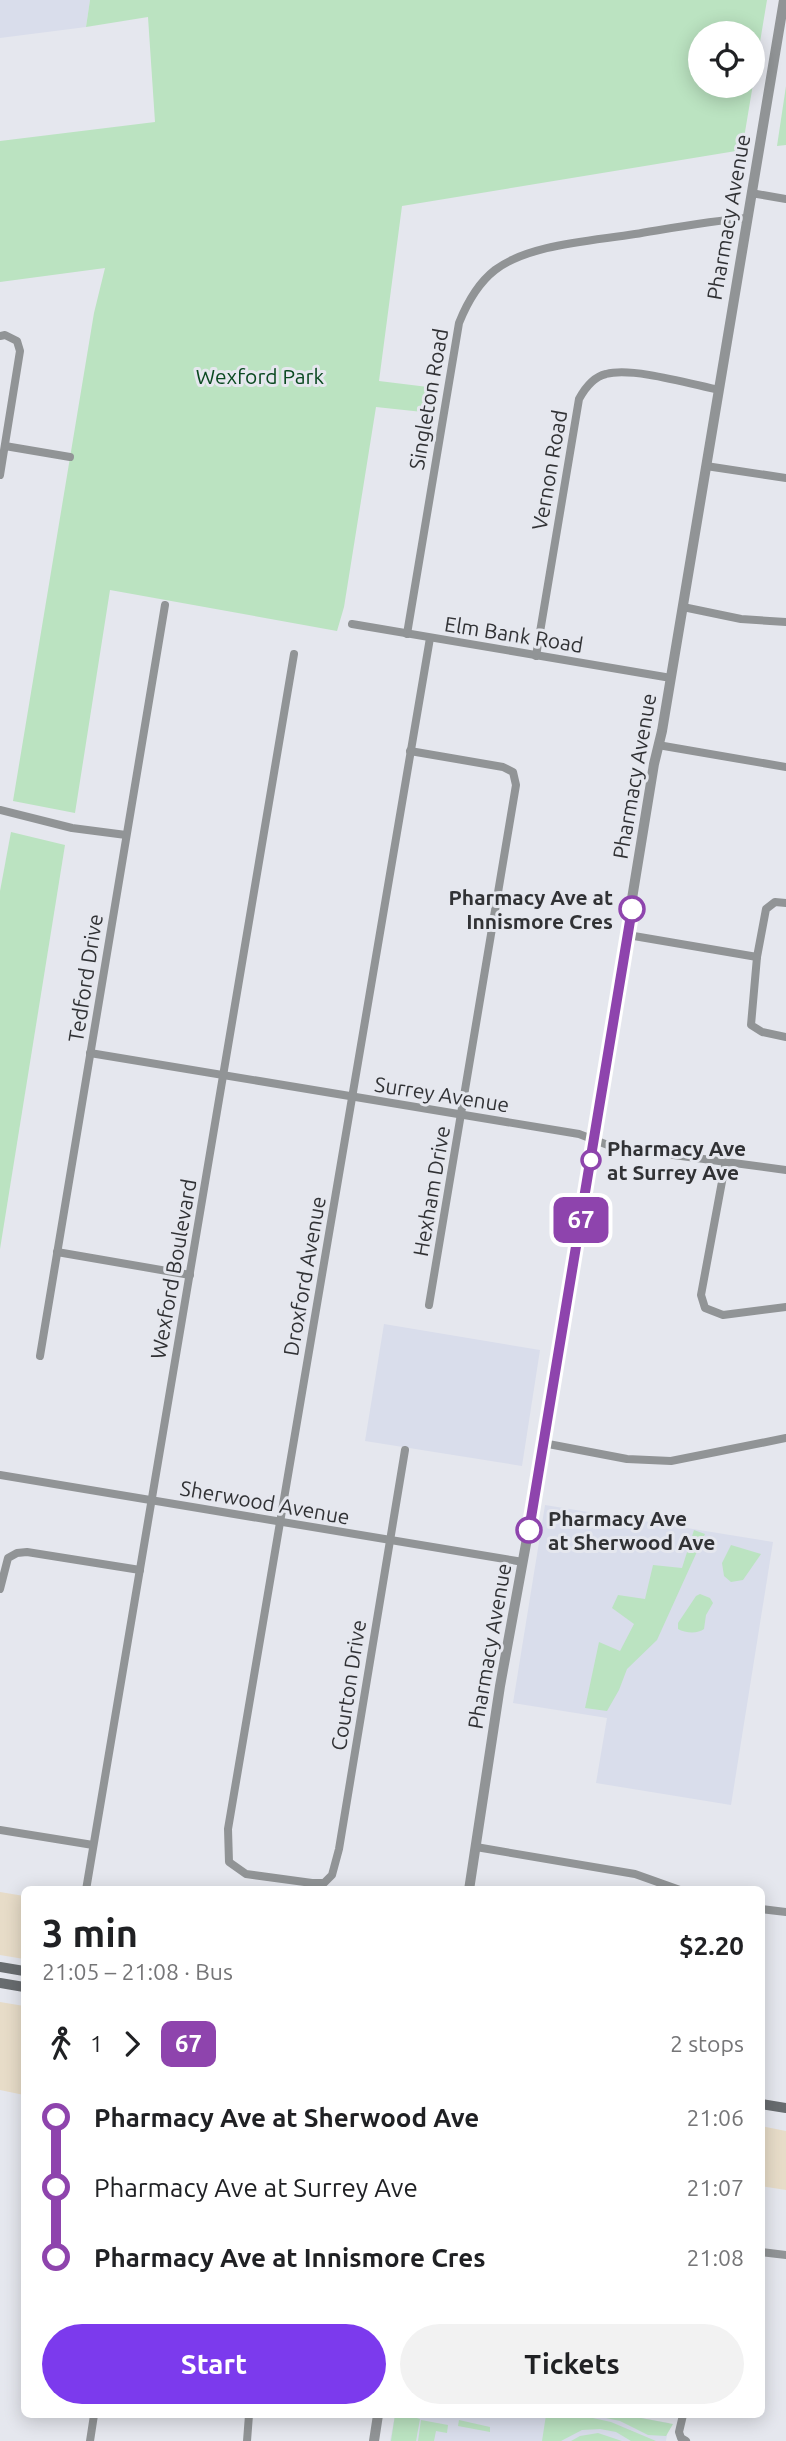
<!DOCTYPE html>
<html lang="en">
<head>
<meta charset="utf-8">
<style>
	body { margin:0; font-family:Ubuntu,sans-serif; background:#f2f2f2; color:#202124; height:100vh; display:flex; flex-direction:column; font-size:26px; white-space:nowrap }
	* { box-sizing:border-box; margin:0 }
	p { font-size:23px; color:#757577 }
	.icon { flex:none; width:38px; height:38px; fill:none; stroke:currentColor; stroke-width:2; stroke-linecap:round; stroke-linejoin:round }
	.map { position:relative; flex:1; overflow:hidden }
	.panel { position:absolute; left:21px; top:1886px; width:744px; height:532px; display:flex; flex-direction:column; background:#fff; border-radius:10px; box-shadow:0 4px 18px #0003 }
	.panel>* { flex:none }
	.badge { padding:0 14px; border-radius:10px; font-size:24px; line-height:46px }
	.buttons { position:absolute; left:688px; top:21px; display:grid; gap:14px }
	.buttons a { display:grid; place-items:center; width:77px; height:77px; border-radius:50%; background:#fff; box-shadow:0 4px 18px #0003; font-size:35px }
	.map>.badge { position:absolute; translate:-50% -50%; box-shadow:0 0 0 4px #fff }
	.legs { display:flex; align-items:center; gap:10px; height:77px; padding:0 21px; font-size:23px }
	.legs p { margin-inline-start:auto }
	.headline { display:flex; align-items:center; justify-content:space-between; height:119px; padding:0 21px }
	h1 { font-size:38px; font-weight:700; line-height:52px }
	.action { display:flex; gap:14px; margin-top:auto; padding:14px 21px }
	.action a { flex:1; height:80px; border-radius:42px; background:#7c3aed; color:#fff; font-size:28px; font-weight:700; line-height:80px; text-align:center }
	.action a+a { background:#f2f2f2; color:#202124 }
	ul { padding:0 21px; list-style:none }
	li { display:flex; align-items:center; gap:24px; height:70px; font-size:26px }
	li i { display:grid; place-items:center; width:10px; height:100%; margin:0 9px; background:currentColor }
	li i::after { content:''; width:18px; height:18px; margin:-9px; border:5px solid; border-radius:50%; background:#fff }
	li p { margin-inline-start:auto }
	li:first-child i { background:linear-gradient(#0000 50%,currentColor 0) }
	li:last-child i { background:linear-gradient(currentColor 50%,#0000 0) }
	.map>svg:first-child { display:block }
	.commercial { fill:#e7dcc8 }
	.built { fill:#d9ddeb }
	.green { fill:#bbe3c1; fill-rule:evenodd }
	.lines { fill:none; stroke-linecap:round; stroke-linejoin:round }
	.minor { stroke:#919496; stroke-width:8 }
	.tertiary { stroke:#919496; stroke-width:10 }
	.secondary { stroke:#686c6f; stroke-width:10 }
	.line-1-casing { stroke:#fff; stroke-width:16 }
	.line-1 { stroke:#8e44ad; stroke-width:10 }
	.stop-1-dot { fill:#fff; stroke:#8e44ad; stroke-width:3.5 }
	.labels { text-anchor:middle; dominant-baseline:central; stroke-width:6; stroke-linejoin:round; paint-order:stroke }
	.street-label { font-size:21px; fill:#313235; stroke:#e5e7ee }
	.park-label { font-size:21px; fill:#0a4920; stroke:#e5e7ee }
	.stop-label { font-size:21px; font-weight:bold; fill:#313235; stroke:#e5e7ee; text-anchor:start }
</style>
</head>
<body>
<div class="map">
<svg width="786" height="2441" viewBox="0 0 786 2441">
	<rect width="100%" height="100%" fill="#e5e7ee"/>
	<g class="commercial">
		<polygon points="0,1892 24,1896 24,1959 0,1955"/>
		<polygon points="0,2002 24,2006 24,2095 0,2090"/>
		<polygon points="761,2126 786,2131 786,2190 761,2186"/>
	</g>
	<g class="built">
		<polygon points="0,0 90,0 86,27 0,38"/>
		<polygon points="384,1324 540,1350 522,1466 365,1441"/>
		<polygon points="545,1505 773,1542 731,1805 596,1783 607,1718 513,1703"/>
		<polygon points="395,2415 625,2415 669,2423 666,2441 390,2441"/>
	</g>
	<g class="green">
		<path d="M90,0H767L742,150L402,206L379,381L436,388L432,413L376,407L344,607L337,631L110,590L75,813L13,801L94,313L105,268L0,282V141L155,122L148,17L86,27ZM700,33H752V86H700Z"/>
		<polygon points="786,86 786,145 777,146"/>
		<polygon points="11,832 65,845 0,1249 0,891"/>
		<polygon points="694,1530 705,1534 657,1640 627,1669 619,1690 607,1711 585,1708 599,1642 620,1651 634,1624 612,1608 618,1595 645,1599 653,1565 682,1568"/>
		<polygon points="731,1545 761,1554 743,1580 731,1582 724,1576 722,1563"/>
		<path d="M700,1594L710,1598L713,1603L706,1615L704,1629C698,1634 685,1633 678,1629V1623L696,1596Z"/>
		<polygon points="395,2415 407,2415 420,2419 416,2441 391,2441"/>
		<polygon points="546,2415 579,2415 611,2422 656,2441 631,2441 616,2432 600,2429 582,2430 561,2441 542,2441"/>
		<polygon points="592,2415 625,2415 673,2424 666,2436 648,2435 620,2421"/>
		<polygon points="421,2420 448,2425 447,2433 436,2431 434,2441 418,2441"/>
		<polygon points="459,2420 490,2427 490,2432 458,2426"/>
		<polygon points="598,2433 622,2441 571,2441 580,2436"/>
	</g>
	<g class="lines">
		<g class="minor">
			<polyline points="751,193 786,199"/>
			<polyline points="0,336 5,335 17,341 20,351 0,475"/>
			<polyline points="5,446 70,457"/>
			<polyline points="706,466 786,478"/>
			<polyline points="683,607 741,619 786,622"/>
			<polyline points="352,624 671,678"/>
			<path d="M407,634L459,323C467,303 477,284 495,270C529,244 593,241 635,234C672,228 709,221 747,218"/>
			<path d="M536,656L579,399C585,388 593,377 606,374C633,367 690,384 719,390"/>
			<polyline points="658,745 786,767"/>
			<polyline points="410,751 503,767 513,772 516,785 429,1305"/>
			<polyline points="0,810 72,828 126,835"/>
			<polyline points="628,935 757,957 766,909 775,902 786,903"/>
			<polyline points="757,957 751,1025 762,1032 786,1037"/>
			<polyline points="90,1053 579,1134 613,1147 786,1170"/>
			<polyline points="726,1160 701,1295 705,1308 723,1315 786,1307"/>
			<polyline points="57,1252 190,1275"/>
			<polyline points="40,1356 165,605"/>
			<polyline points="543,1443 627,1459 671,1461 786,1438"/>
			<polyline points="405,1450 339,1849 332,1875 324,1883 312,1883 246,1874 229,1862 228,1829 430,638"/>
			<polyline points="0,1475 523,1562"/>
			<polyline points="0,1589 8,1558 17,1553 27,1552 140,1570"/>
			<polyline points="0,1830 93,1845"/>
			<polyline points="476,1847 635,1874 680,1890"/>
			<polyline points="86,1890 294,654"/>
			<polyline points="761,1909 786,1912"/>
			<polyline points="761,2252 786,2255"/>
			<polyline points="683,2415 679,2432 681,2438 686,2441"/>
			<polyline points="90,2441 94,2415"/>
			<polyline points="247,2441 249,2415"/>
		</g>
		<g class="tertiary">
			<polyline points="469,1890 500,1686 532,1511 654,764 662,731 784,0"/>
			<polyline points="374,2441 378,2415"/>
		</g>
		<g class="secondary">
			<polyline points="0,1967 24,1971"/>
			<polyline points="0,1983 24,1987"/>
			<polyline points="761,2104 786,2108"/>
		</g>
	</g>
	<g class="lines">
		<defs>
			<polyline id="line-1" points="529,1530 632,909"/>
		</defs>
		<use href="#line-1" class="line-1-casing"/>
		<use href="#line-1" class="line-1"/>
	</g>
	<g class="stop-1-dot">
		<circle cx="632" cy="909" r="12"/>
		<circle cx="591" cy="1160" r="9"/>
		<circle cx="529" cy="1530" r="12"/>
	</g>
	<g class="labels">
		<g class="street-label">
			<text transform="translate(728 217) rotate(-80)">Pharmacy Avenue</text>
			<text transform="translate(428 399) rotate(-80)">Singleton Road</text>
			<text transform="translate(549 470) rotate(-80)">Vernon Road</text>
			<text transform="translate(514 634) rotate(9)">Elm Bank Road</text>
			<text transform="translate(634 776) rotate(-80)">Pharmacy Avenue</text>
			<text transform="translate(85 978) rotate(-81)">Tedford Drive</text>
			<text transform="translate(442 1094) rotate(9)">Surrey Avenue</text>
			<text transform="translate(431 1191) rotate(-80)">Hexham Drive</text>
			<text transform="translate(173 1269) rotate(-80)">Wexford Boulevard</text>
			<text transform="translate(304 1276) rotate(-80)">Droxford Avenue</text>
			<text transform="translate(265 1502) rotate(10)">Sherwood Avenue</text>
			<text transform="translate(489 1646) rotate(-80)">Pharmacy Avenue</text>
			<text transform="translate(348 1685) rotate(-81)">Courton Drive</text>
		</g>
		<g class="park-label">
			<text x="260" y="376">Wexford Park</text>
		</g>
		<g class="stop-label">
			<text x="613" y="897" text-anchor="end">Pharmacy Ave at<tspan x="613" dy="24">Innismore Cres</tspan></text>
			<text x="607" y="1148">Pharmacy Ave<tspan x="607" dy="24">at Surrey Ave</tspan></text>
			<text x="548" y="1518">Pharmacy Ave<tspan x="548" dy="24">at Sherwood Ave</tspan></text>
		</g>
	</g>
</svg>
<div class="buttons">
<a><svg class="icon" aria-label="locate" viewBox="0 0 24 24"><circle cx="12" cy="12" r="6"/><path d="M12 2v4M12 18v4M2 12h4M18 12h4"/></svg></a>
</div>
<b class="badge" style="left:581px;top:1220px;background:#8e44ad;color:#fff">67</b>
<section class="panel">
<div class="headline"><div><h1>3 min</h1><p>21:05 – 21:08 · Bus</p></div><b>$2.20</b></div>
<div class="legs"><svg class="icon" aria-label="walk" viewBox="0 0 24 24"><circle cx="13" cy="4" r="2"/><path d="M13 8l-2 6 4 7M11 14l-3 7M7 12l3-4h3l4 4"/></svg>1<svg class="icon" aria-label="forward" viewBox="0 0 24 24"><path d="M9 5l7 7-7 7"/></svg><b class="badge" style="background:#8e44ad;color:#fff">67</b><p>2 stops</p></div>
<ul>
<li><i style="color:#8e44ad"></i><b>Pharmacy Ave at Sherwood Ave</b><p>21:06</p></li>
<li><i style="color:#8e44ad"></i><span>Pharmacy Ave at Surrey Ave</span><p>21:07</p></li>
<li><i style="color:#8e44ad"></i><b>Pharmacy Ave at Innismore Cres</b><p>21:08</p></li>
</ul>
<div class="action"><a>Start</a><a>Tickets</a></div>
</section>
</div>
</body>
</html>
